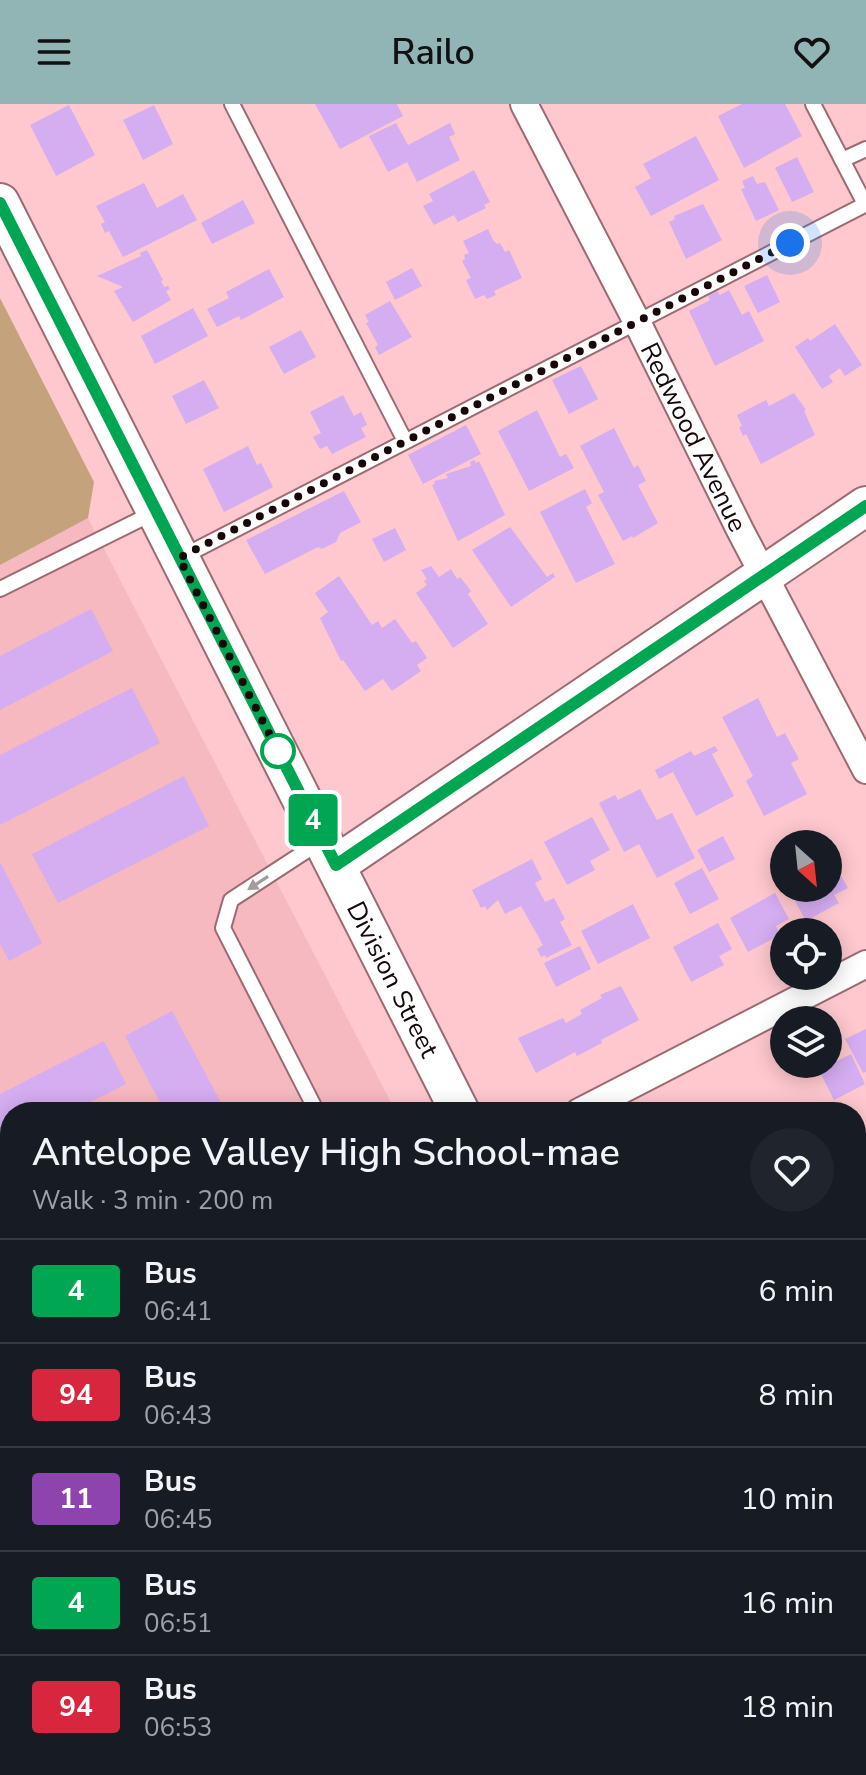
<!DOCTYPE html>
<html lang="en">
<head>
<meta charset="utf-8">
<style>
	body { margin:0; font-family:"Nunito Sans",sans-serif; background:#20242c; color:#f1f3f6; height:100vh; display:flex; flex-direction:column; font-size:30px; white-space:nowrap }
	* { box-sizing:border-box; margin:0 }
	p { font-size:26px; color:#9ea1a6 }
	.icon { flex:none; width:44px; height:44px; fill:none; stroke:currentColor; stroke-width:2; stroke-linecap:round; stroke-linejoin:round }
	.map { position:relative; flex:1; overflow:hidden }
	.panel { position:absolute; left:0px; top:998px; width:866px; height:674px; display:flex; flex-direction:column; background:#171b24; border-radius:32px 32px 0 0; box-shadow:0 4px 20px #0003 }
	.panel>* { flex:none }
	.badge { padding:0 16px; border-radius:6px; font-size:28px; line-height:52px }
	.needle { width:52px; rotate:153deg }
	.fabs { position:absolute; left:770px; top:726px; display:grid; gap:16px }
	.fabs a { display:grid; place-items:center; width:72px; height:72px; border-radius:50%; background:#171b24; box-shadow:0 4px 20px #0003; font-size:40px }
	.you { position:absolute; width:40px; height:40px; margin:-20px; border:6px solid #fff; border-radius:50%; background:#1a73e8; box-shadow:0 0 0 12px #1a73e833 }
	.map>.badge { position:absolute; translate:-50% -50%; box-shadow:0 0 0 4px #fff }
	.round { display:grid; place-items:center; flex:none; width:84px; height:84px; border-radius:42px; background:#20242c }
	.headline { display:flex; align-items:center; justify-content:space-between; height:136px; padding:0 32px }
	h1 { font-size:38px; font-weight:600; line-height:60px }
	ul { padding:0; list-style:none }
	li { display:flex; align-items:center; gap:24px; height:104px; padding:0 32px; border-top:2px solid #363941 }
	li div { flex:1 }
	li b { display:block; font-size:30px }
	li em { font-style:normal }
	li .badge { min-width:88px; font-weight:700; text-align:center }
	header { display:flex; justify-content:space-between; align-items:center; height:104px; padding:0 32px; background:#91b4b5; color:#111; font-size:36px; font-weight:600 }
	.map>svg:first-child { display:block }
	.built { fill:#f6b9c0 }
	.green { fill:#c3a27c }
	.building { fill:#d5adf1 }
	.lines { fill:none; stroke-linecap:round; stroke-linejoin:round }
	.lane-casing { stroke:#9b6b71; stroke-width:18 }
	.street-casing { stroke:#9b6b71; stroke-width:30 }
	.secondary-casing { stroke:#9b6b71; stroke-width:42 }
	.lane { stroke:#fff; stroke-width:14 }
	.street { stroke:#fff; stroke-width:26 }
	.secondary { stroke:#fff; stroke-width:38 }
	.oneway { fill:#a29c9d }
	.line-casing { stroke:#fff; stroke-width:18 }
	.line { stroke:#00a651; stroke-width:12 }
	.walk { stroke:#170709; stroke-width:8; stroke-dasharray:0 14.4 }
	.stop-dot { fill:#fff; stroke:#00a651; stroke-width:4 }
	.labels { text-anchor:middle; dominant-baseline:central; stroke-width:7; stroke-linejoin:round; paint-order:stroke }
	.street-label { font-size:26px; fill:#170709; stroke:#fec8ce }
</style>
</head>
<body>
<header><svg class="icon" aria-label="menu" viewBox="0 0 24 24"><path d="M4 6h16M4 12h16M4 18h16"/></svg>Railo<svg class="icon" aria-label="heart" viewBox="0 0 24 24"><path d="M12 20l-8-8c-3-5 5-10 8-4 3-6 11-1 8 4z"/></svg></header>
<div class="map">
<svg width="866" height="1671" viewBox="0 0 866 1671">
	<rect width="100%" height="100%" fill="#fec8ce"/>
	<polygon class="built" points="88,414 396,1008 10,1008 10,1662 735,1662 740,1671 0,1671 0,461"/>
	<polygon class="green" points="0,194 94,378 88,414 0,461"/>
	<g class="building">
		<polygon points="315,0 397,0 403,12 340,45"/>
		<polygon points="742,0 785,0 802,32 744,64 718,12"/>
		<polygon points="69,1 95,51 56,72 30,21"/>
		<polygon points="154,1 173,40 143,56 123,16"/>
		<polygon points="396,19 408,41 450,19 455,30 449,33 460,56 417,78 407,58 388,68 369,32"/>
		<polygon points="696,32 719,76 651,112 635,83 651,74 643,60"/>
		<polygon points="797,53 814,88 792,98 775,64"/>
		<polygon points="474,66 490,98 484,101 486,104 458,118 454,111 434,121 423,102 433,97 429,90"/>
		<polygon points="753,72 757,80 765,78 779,106 756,117 741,85 745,84 742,77"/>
		<polygon points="144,79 157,104 183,90 197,116 123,153 109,127 105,129 101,120 105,118 96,102"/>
		<polygon points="243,96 255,119 212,140 201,119"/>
		<polygon points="703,100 722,136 686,155 669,118 675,115 674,112"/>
		<polygon points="488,125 493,136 497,140 500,139 505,148 509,146 522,174 494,187 496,191 487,195 484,191 475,195 466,176 471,174 462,157 465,155 464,151 469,149 463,137"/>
		<polygon points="147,146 163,176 161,177 164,183 168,182 170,185 166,187 171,196 133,218 114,187 123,183 97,172 141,152 140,149"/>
		<polygon points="412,164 422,182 395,196 386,178"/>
		<polygon points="269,165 284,193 241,216 239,212 217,223 207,205 229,194 226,188"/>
		<polygon points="767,171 780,198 758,209 744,182"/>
		<polygon points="729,186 742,211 749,207 764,237 715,262 689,207 710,196 708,192 717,187 720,191"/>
		<polygon points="390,197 412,233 379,251 375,243 378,241 366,219 369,218 365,211"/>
		<polygon points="193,204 208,232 155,260 141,232"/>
		<polygon points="835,220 862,261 845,272 840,264 829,272 833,278 822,285 795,243 808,234 810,237"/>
		<polygon points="301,226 316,253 284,270 269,243"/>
		<polygon points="581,262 598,295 569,310 552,276"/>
		<polygon points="204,276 219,304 186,320 172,292"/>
		<polygon points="794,289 806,306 804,307 815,331 761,360 746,330 743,332 739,323 742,322 737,311 766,296 769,302"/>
		<polygon points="343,291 354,312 361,308 367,321 361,324 366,333 332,350 327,342 320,345 313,333 321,329 310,308"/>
		<polygon points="537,306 560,353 566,350 574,364 529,387 498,327"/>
		<polygon points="466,321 481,350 423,380 408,351"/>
		<polygon points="614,324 634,364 638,361 646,377 638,381 658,419 633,434 632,432 623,437 598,391 604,388 580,342"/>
		<polygon points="248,342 257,361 261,359 273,383 224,408 203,365"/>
		<polygon points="474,356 476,359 479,357 505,411 458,437 432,381 435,380 434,377 448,374 446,370 471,362 470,358"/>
		<polygon points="585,385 592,399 586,403 615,460 576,479 540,408"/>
		<polygon points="344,387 361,418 340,429 336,438 322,445 318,443 265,470 246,436"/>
		<polygon points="510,423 547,473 553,469 555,473 511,503 472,446"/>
		<polygon points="395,424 406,446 384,458 372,435"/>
		<polygon points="431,462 439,473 451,465 457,475 460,473 471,487 468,490 488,520 453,544 416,489 427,481 424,477 427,475 421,466"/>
		<polygon points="339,472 372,521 378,517 382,524 395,515 412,539 416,537 427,554 417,561 421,567 392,587 383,575 365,587 343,556 341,557 320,514 328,508 315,489"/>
		<polygon points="91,505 113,547 0,606 0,552"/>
		<polygon points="132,584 160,639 0,721 0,651"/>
		<polygon points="758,594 777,633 785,629 799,655 791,659 807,690 764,712 746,677 753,672 722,613"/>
		<polygon points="715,642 718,647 712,650 734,692 696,712 673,668 659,675 655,666 691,647 694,652"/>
		<polygon points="184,672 209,722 58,799 32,750"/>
		<polygon points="640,685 657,716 672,709 695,754 657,774 639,740 624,748 599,699 615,691 618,696"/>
		<polygon points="592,713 610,746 590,757 595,766 567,781 544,738"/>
		<polygon points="723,732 735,755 709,768 697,746"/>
		<polygon points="532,755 542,775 535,779 545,798 554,794 565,815 560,818 572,841 546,854 545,851 541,853 537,845 543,841 521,802 505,810 498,796 487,806 485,802 481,804 472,786"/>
		<polygon points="0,758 42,839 9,857 0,840"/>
		<polygon points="833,758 848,784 834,791 839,799 806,817 788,784 828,784 828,761"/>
		<polygon points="702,764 719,795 690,810 674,779"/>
		<polygon points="775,789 789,815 776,822 780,831 748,848 730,814"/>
		<polygon points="633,800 650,834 598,860 581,827"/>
		<polygon points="718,819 732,845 719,852 724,861 691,878 673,843"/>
		<polygon points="580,842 591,865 556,883 544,859"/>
		<polygon points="621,882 639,916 601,936 602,939 577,952 575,948 536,969 518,934 563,914 566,919 582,910 580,906 602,894 600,891"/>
		<polygon points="172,907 226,1008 165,1008 125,932"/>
		<polygon points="866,925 866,968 863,969 845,935"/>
		<polygon points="104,937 126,980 71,1008 10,1008 10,1040 0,1045 0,990"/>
		<polygon points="851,950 865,980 834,996 819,966"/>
		<polygon points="10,1087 10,1143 0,1148 0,1092"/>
		<polygon points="863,1118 866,1124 866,1163 856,1168 856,1122"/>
		<polygon points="10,1186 10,1246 0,1251 0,1191"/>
		<polygon points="10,1288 10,1342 0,1322 0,1293"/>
		<polygon points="856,1403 866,1423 866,1435 856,1440"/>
		<polygon points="0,1437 10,1457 10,1562 0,1567"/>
		<polygon points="425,1662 469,1662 474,1671 408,1671"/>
		<polygon points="509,1662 579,1662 562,1671 512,1671"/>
		<polygon points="667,1662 723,1662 728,1671 672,1671"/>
	</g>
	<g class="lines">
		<defs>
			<g id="lane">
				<polyline points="232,0 405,337"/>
				<polyline points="813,0 865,100"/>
				<polyline points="842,56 866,45"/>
				<polyline points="180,454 866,100"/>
				<polyline points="0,485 155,408"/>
				<polyline points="317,1008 223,824 231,796 323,736"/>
				<polyline points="148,1671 166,1662"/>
			</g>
			<g id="street">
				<path id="s1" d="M524,0L637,218L740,426L866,666"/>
				<polyline points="579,1008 866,860"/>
				<polyline points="856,1318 866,1313"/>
				<polyline points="856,1602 866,1597"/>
			</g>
			<g id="secondary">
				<path id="s2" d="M0,99L460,1008"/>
				<polyline points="336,761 866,402"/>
				<polyline points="794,1662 798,1671"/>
			</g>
		</defs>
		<use href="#lane" class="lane-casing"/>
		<use href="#street" class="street-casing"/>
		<use href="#secondary" class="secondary-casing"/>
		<use href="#lane" class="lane"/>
		<use href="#street" class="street"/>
		<use href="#secondary" class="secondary"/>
	</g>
	<defs><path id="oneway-solid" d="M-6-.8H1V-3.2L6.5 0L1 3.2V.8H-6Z" transform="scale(2)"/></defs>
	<use class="oneway" href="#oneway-solid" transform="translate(258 779) rotate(147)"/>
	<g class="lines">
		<defs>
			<polyline id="line" points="0,99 336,761 866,402"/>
		</defs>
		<use href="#line" class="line-casing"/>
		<use href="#line" class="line"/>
		<polyline class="walk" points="278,647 280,651 179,454 790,139"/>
	</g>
	<circle class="stop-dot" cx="278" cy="647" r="16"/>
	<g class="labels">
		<g class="street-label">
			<text stroke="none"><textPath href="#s1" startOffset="374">Redwood Avenue</textPath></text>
			<text stroke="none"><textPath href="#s2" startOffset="870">Division Street</textPath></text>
		</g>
	</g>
</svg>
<div class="fabs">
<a><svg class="needle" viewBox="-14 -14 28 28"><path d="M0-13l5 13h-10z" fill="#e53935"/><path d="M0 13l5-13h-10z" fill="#9ea1a6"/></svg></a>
<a><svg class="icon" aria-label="locate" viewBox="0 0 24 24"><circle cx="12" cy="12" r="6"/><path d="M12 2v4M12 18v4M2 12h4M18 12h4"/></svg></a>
<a><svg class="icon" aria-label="layers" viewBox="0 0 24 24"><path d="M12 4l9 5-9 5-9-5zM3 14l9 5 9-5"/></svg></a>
</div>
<div class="you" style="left:790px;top:139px"></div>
<b class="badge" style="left:313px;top:716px;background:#00a651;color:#fff">4</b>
<section class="panel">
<div class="headline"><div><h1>Antelope Valley High School-mae</h1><p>Walk · 3 min · 200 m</p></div><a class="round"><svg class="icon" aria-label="heart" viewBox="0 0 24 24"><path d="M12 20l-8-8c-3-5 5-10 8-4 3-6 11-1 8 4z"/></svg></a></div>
<ul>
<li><span class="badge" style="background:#00a651;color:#fff">4</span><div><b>Bus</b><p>06:41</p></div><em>6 min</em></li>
<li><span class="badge" style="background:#d7263d;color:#fff">94</span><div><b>Bus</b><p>06:43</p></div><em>8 min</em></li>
<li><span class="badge" style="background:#8e44ad;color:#fff">11</span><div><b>Bus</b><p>06:45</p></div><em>10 min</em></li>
<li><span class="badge" style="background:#00a651;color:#fff">4</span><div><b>Bus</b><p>06:51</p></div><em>16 min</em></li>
<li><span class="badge" style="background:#d7263d;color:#fff">94</span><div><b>Bus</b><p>06:53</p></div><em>18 min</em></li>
</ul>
</section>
</div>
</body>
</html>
